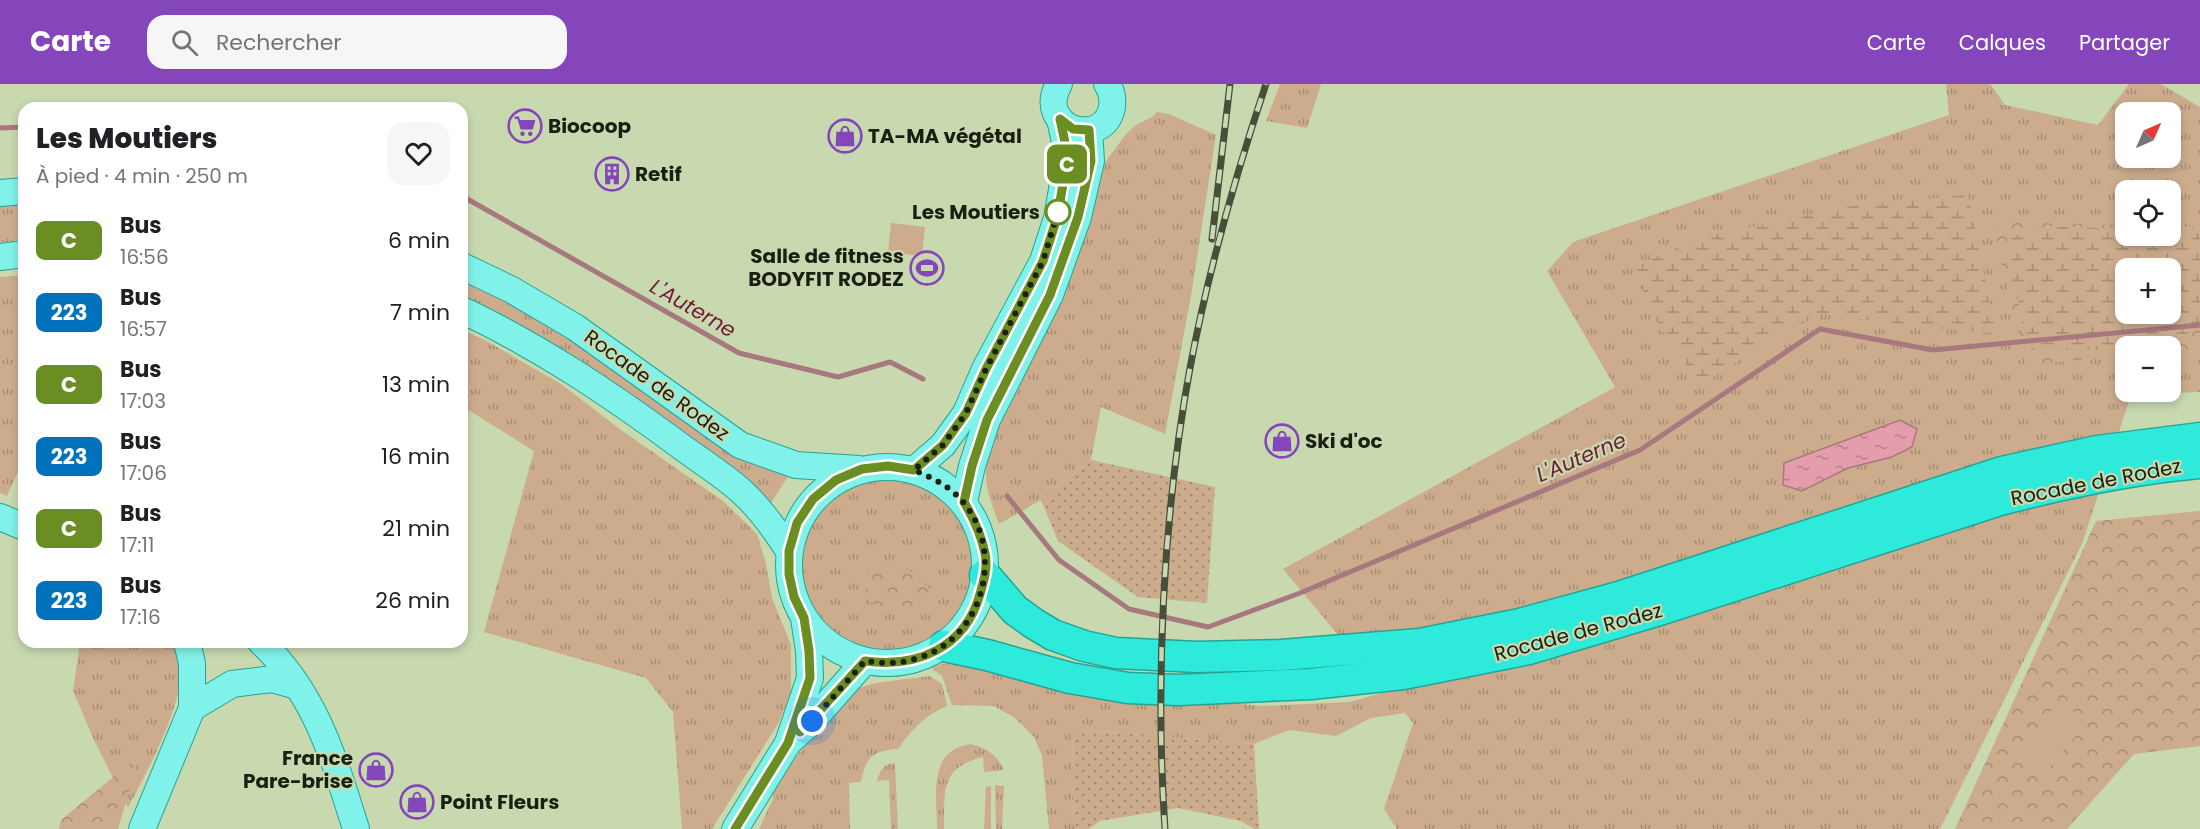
<!DOCTYPE html>
<html lang="fr">
<head>
<meta charset="utf-8">
<style>
	body { margin:0; font-family:Poppins,sans-serif; background:#f6f6f6; color:#202124; height:100vh; display:flex; flex-direction:column; font-size:22px; white-space:nowrap }
	* { box-sizing:border-box; margin:0 }
	p { font-size:20px; color:#757577 }
	.icon { flex:none; width:33px; height:33px; fill:none; stroke:currentColor; stroke-width:2; stroke-linecap:round; stroke-linejoin:round }
	.map { position:relative; flex:1; overflow:hidden }
	.sheet { position:absolute; left:18px; top:18px; width:450px; height:546px; display:flex; flex-direction:column; background:#fff; border-radius:18px; box-shadow:0 3px 9px #0003 }
	.sheet>* { flex:none }
	.badge { padding:0 12px; border-radius:9px; font-size:21px; line-height:39px }
	.needle { width:39px; rotate:45deg }
	.fabs { position:absolute; left:2115px; top:18px; display:grid; gap:12px }
	.fabs a { display:grid; place-items:center; width:66px; height:66px; border-radius:12px; background:#fff; box-shadow:0 3px 9px #0003; font-size:30px }
	.you { position:absolute; width:30px; height:30px; margin:-15px; border:4px solid #fff; border-radius:50%; background:#1a73e8; box-shadow:0 0 0 9px #1a73e833 }
	.map>.badge { position:absolute; translate:-50% -50%; box-shadow:0 0 0 3px #fff }
	.round { display:grid; place-items:center; flex:none; width:63px; height:63px; border-radius:18px; background:#f6f6f6 }
	.summary { display:flex; align-items:center; justify-content:space-between; height:102px; padding:0 18px }
	h1 { font-size:28px; font-weight:800; line-height:45px }
	ul { padding:0; list-style:none }
	li { display:flex; align-items:center; gap:18px; height:72px; padding:0 18px }
	li div { flex:1 }
	li b { display:block; font-size:22px }
	li em { font-style:normal }
	li .badge { min-width:66px; font-weight:700; text-align:center }
	header { display:flex; align-items:center; gap:36px; box-sizing:border-box; height:84px; padding:0 30px; background:#8546bb; color:#fff }
	header strong { font-size:28px }
	nav { display:flex; gap:33px; margin-inline-start:auto; font-size:21px }
	.search { width:420px; height:54px; background:#f6f6f6; display:flex; align-items:center; gap:15px; box-sizing:border-box; padding:0 21px; border-radius:18px; color:#757577; font-size:22px }
	.map>svg:first-child { display:block }
	.grass { fill:url(#grass-tufts); fill-rule:evenodd }
	.forest { fill:url(#forest-crowns); fill-rule:evenodd }
	.wetland { fill:url(#wetland-marsh); fill-rule:evenodd }
	.garden { fill:url(#garden-dots) }
	.pitch { fill:#ccac8d }
	.water { fill:url(#water-ripples); stroke:#a7787d; stroke-width:1.5 }
	.lines { fill:none; stroke-linecap:round; stroke-linejoin:round }
	.stream { stroke:#a7787d; stroke-width:5 }
	.major-casing { stroke:#26a394; stroke-width:28 }
	.highway-casing { stroke:#26a394; stroke-width:33 }
	.major { stroke:#81f2e9; stroke-width:26 }
	.highway { stroke:#2deadb; stroke-width:30 }
	.rail-casing { stroke:#474f3a; stroke-width:7 }
	.rail { stroke:#c8d9b0; stroke-width:4.5; stroke-dasharray:14; stroke-linecap:butt }
	.line-casing { stroke:#fff; stroke-width:14 }
	.line { stroke:#6b8e23; stroke-width:9 }
	.walk { stroke:#1a2011; stroke-width:6; stroke-dasharray:0 10.8 }
	.stop-dot { fill:#fff; stroke:#6b8e23; stroke-width:3 }
	.labels { text-anchor:middle; dominant-baseline:central; stroke-width:4.5; stroke-linejoin:round; paint-order:stroke }
	.poi-label { font-size:20px; font-weight:bold; fill:#1a2011; stroke:#c8d9b0; text-anchor:start }
	.stop-label { font-size:20px; font-weight:bold; fill:#1a2011; stroke:#c8d9b0; text-anchor:end }
	.street-label { font-size:20px; fill:#1a2011; stroke:#c8d9b0 }
	.water-label { font-size:21px; font-style:italic; fill:#6f1d36; stroke:#c8d9b0 }
</style>
</head>
<body>
<header>
<strong>Carte</strong>
<div class="search"><svg class="icon" aria-label="search" viewBox="0 0 24 24"><circle cx="10" cy="10" r="6"/><path d="M15 15l6 6"/></svg>Rechercher</div>
<nav><a>Carte</a><a>Calques</a><a>Partager</a></nav>
</header>
<div class="map">
<svg width="2200" height="745" viewBox="0 0 2200 745">
	<defs>
		<pattern id="grass-tufts" width="24" height="20" patternUnits="userSpaceOnUse" patternTransform="scale(1.5)"><rect width="24" height="20" fill="#ccac8d"/><path d="M3 7l-1-3M5 7V3M7 7l1-3M15 17l-1-3M17 17v-4M19 17l1-3" fill="none" stroke="#a58c72"/></pattern>
		<pattern id="forest-crowns" width="20" height="18" patternUnits="userSpaceOnUse" patternTransform="scale(1.5)"><rect width="20" height="18" fill="#ccac8d"/><path d="M2 6a3 3 0 1 1 6 0M12 15a3 3 0 1 1 6 0" fill="none" stroke="#a58c72"/></pattern>
		<pattern id="wetland-marsh" width="20" height="14" patternUnits="userSpaceOnUse" patternTransform="scale(1.5)"><rect width="20" height="14" fill="#ccac8d"/><path d="M1 5h8M5 5V1M11 12h8M15 12V8" fill="none" stroke="#a58c72"/></pattern>
		<pattern id="garden-dots" width="8" height="8" patternUnits="userSpaceOnUse" patternTransform="scale(1.5)"><rect width="8" height="8" fill="#ccac8d"/><path d="M2 2h.1M6 6h.1" fill="none" stroke="#a58c72" stroke-width="1.8" stroke-linecap="round"/></pattern>
		<pattern id="water-ripples" width="26" height="14" patternUnits="userSpaceOnUse" patternTransform="scale(1.5)"><rect width="26" height="14" fill="#e39dab"/><path d="M2 4q2-2 4 0t4 0M15 11q2-2 4 0t4 0" fill="none" stroke="#b7808a"/></pattern>
	</defs>
	<rect width="100%" height="100%" fill="#c8d9b0"/>
	<g class="grass">
		<polygon points="1280,0 1321,0 1307,44 1266,37"/>
		<path d="M1946,0H1990L2005,21L2098,41L2129,0H2161L2200,23V308L2131,311L2082,460L1940,745H1397L1384,725L1413,639L1405,629L1371,634L1336,652L1289,646L1254,660L1072,645L1074,745H1049L1042,672L1034,653L1015,634L994,622L952,621L942,592L931,584L942,580L960,579L1196,616L1262,622L1349,618L1386,608L1283,485L1615,303L1547,187L1573,158L1949,31ZM2126,28H2170V74H2126ZM2126,106H2170V152H2126ZM2126,184H2170V230H2126ZM2126,262H2170V308H2126Z"/>
		<path d="M1157,28L1169,30L1216,51L1191,212L1165,350L1101,323L1091,376L1041,416L999,440C988,411 982,394 988,362L1086,145L1106,77L1126,50L1136,41L1152,33Z"/>
		<polygon points="24,120 24,155 0,159 0,121"/>
		<polygon points="24,191 24,374 7,412 0,409 0,193"/>
		<path d="M462,195L527,226L791,388L771,419C701,365 632,306 556,261C525,242 494,227 462,212Z"/>
		<polygon points="462,246 483,255 561,300 621,346 723,417 757,450 766,480 772,514 791,561 791,609 779,638 712,745 682,745 673,628 646,594 484,548 534,367 462,322"/>
		<circle cx="887" cy="480" r="85"/>
		<path d="M80,558H174C176,564 179,570 180,576C187,617 147,686 128,724L94,656L73,607Z"/>
		<path d="M930,592L942,600L947,622C925,631 912,645 898,665C873,667 866,672 861,698L849,699L850,745H759L773,715L772,708C790,683 832,617 857,605C874,597 910,595 930,592Z"/>
		<path d="M970,660C986,663 997,671 1004,686L984,688L983,673C939,684 945,707 944,745H937C937,712 927,667 970,660Z"/>
		<path d="M895,679L898,745H891L889,696L877,697C880,686 883,680 895,679Z"/>
		<polygon points="995,701 1004,702 1002,745 996,745"/>
		<polygon points="991,702 991,745 984,745 986,703"/>
	</g>
	<g class="forest">
		<path d="M1991,138L2125,141L2126,152H2170L2171,142L2200,143V265L2171,267L2170,262H2126L2125,272L2026,281ZM2126,184H2170V230H2126Z"/>
		<polygon points="2200,427 2200,662 2134,670 2067,745 1955,745 2096,437"/>
		<path d="M873,480C907,480 907,483 931,506L924,528C895,535 890,532 867,516L864,491Z"/>
		<polygon points="140,671 118,745 59,745 61,736"/>
	</g>
	<g class="wetland">
		<polygon points="1968,111 1996,249 1931,244 1822,230 1780,250 1701,301 1659,242 1633,183 1703,153 1852,122"/>
		<path d="M2046,142L2125,145L2126,152H2170L2171,148L2200,149V245L2161,259L2027,266L2007,154ZM2126,184H2170V230H2126Z"/>
	</g>
	<g class="garden">
		<polygon points="1091,376 1215,403 1207,519 1138,513 1058,457 1041,416"/>
		<polygon points="1072,645 1254,660 1259,745 1254,745 1241,737 1178,724 1100,737 1089,745 1074,745"/>
	</g>
	<g class="pitch">
		<polygon points="891,139 925,143 922,172 888,168"/>
		<polygon points="2060,616 2087,639 2042,692 2016,670"/>
	</g>
	<polygon class="water" points="1900,336 1917,345 1912,363 1892,373 1848,384 1802,407 1783,401 1784,379"/>
	<g class="lines">
		<g class="stream">
			<polyline points="0,44 24,43"/>
			<polyline points="462,112 739,269 838,293 890,278 923,295"/>
			<polyline points="1007,412 1059,476 1129,525 1208,543 1300,509 1640,366 1820,245 1933,266 2200,241"/>
		</g>
		<defs>
			<g id="major">
				<path d="M1059,0C1034,45 1104,66 1112,23C1113,14 1112,7 1107,0"/>
				<polyline points="0,109 24,107"/>
				<polyline points="0,173 24,170"/>
				<polyline points="462,182 512,206 575,243 740,361 796,381 859,385"/>
				<path d="M462,226C538,262 607,308 675,358C696,374 721,389 741,407C760,424 775,445 789,467"/>
				<circle cx="887" cy="481" r="98"/>
				<polyline points="914,386 943,361 966,329 985,285 1043,177 1057,134 1068,72 1060,35"/>
				<polyline points="964,418 972,382 987,336 1050,211 1078,133 1091,77 1089,46"/>
				<polyline points="0,433 24,443"/>
				<path d="M261,558C316,610 334,675 356,745"/>
				<polyline points="192,624 232,600 272,595 297,602"/>
				<polyline points="790,657 812,637 865,577"/>
				<polyline points="142,745 192,624 192,579 187,558"/>
				<polyline points="735,745 788,659 810,594 809,567 804,534"/>
			</g>
			<g id="highway">
				<polyline points="985,491 1015,526 1033,539 1053,551 1084,562 1116,569 1197,573 1281,571 1420,560 1520,540 1619,513 2002,388 2097,367 2200,354"/>
				<path d="M944,562L987,571L1070,594L1128,604L1178,606L1311,600L1403,590L1529,565L1653,528L2000,416C2066,399 2132,385 2200,379"/>
			</g>
		</defs>
		<use href="#major" class="major-casing"/>
		<use href="#highway" class="highway-casing"/>
		<use href="#major" class="major"/>
		<use href="#highway" class="highway"/>
		<defs>
			<g id="rail">
				<polyline points="1212,155 1230,0"/>
				<path d="M1165,745C1155,597 1163,431 1190,284C1208,188 1235,93 1266,0"/>
			</g>
		</defs>
		<use href="#rail" class="rail-casing"/>
		<use href="#rail" class="rail"/>
	</g>
	<g class="lines">
		<defs>
			<path id="line" d="M735,745L788,659L810,594L809,567L804,534L794,513L789,490V467L797,439L813,415L836,396L862,385L888,382L914,386L943,361L966,329L986,285L1043,177L1057,134L1068,72L1060,35L1073,45L1089,46L1091,77L1078,133L1050,211L987,336L972,382L964,418C974,435 981,450 985,469C988,483 984,496 980,510C965,564 917,584 865,577L800,648"/>
		</defs>
		<use href="#line" class="line-casing"/>
		<use href="#line" class="line"/>
		<path class="walk" d="M812,637L865,577C885,580 904,580 924,572C984,550 1005,467 963,418C950,402 932,394 914,386L943,361L966,329L986,285L1043,177L1058,128"/>
	</g>
	<defs>
		<symbol id="supermarket-ring" viewBox="-11 -11 22 22"><circle r="9.5" fill="#c8d9b0" stroke="#8546bb" stroke-width="1.5"/><path d="M-6-5.5h2.5l.6 2H6L4.5 2H-2.5L-4.4-4H-6ZM-1.5 3.2a1.3 1.3 0 1 0 .1 0ZM3 3.2a1.3 1.3 0 1 0 .1 0Z" fill="#8546bb"/></symbol>
		<symbol id="shop-ring" viewBox="-11 -11 22 22"><circle r="9.5" fill="#c8d9b0" stroke="#8546bb" stroke-width="1.5"/><path d="M-5-2.5h2.3a2.7 3.5 0 0 1 5.4 0H5L5.5 6h-11ZM-1.5-2.5h3a1.5 2.3 0 0 0-3 0Z" fill="#8546bb"/></symbol>
		<symbol id="building-ring" viewBox="-11 -11 22 22"><circle r="9.5" fill="#c8d9b0" stroke="#8546bb" stroke-width="1.5"/><path d="M-4-6H4V6H1V3H-1V6H-4ZM-2.5-4.3h1.7v1.8h-1.7ZM.8-4.3h1.7v1.8H.8ZM-2.5-1h1.7V.8h-1.7ZM.8-1h1.7V.8H.8Z" fill="#8546bb"/></symbol>
		<symbol id="stadium-ring" viewBox="-11 -11 22 22"><circle r="9.5" fill="#c8d9b0" stroke="#8546bb" stroke-width="1.5"/><path d="M0-5a6.5 5 0 1 0 0 10a6.5 5 0 1 0 0-10ZM-3.5-1.8h7v3.6h-7Z" fill="#8546bb"/></symbol>
	</defs>
	<g fill-rule="evenodd">
		<use href="#supermarket-ring" x="506" y="23" width="38" height="38"/>
		<use href="#shop-ring" x="826" y="33" width="38" height="38"/>
		<use href="#building-ring" x="593" y="71" width="38" height="38"/>
		<use href="#stadium-ring" x="908" y="165" width="38" height="38"/>
		<use href="#shop-ring" x="1263" y="338" width="38" height="38"/>
		<use href="#shop-ring" x="357" y="667" width="38" height="38"/>
		<use href="#shop-ring" x="398" y="699" width="38" height="38"/>
	</g>
	<circle class="stop-dot" cx="1058" cy="128" r="12"/>
	<g class="labels">
		<g class="poi-label">
			<text x="548" y="42">Biocoop</text>
			<text x="868" y="52">TA-MA végétal</text>
			<text x="635" y="90">Retif</text>
			<text x="904" y="172" text-anchor="end">Salle de fitness<tspan x="904" dy="23">BODYFIT RODEZ</tspan></text>
			<text x="1305" y="357">Ski d'oc</text>
			<text x="353" y="674" text-anchor="end">France<tspan x="353" dy="23">Pare-brise</tspan></text>
			<text x="440" y="718">Point Fleurs</text>
		</g>
		<g class="stop-label">
			<text x="1040" y="128">Les Moutiers</text>
		</g>
		<g class="street-label">
			<text transform="translate(657 301) rotate(36)">Rocade de Rodez</text>
			<text transform="translate(2096 398) rotate(-11)">Rocade de Rodez</text>
			<text transform="translate(1578 548) rotate(-15)">Rocade de Rodez</text>
		</g>
		<g class="water-label">
			<text transform="translate(693 224) rotate(30)">L'Auterne</text>
			<text transform="translate(1581 373) rotate(-23)">L'Auterne</text>
		</g>
	</g>
</svg>
<div class="fabs">
<a><svg class="needle" viewBox="-14 -14 28 28"><path d="M0-13l5 13h-10z" fill="#e53935"/><path d="M0 13l5-13h-10z" fill="#757577"/></svg></a>
<a><svg class="icon" aria-label="locate" viewBox="0 0 24 24"><circle cx="12" cy="12" r="6"/><path d="M12 2v4M12 18v4M2 12h4M18 12h4"/></svg></a>
<a>+</a>
<a>−</a>
</div>
<div class="you" style="left:812px;top:637px"></div>
<b class="badge" style="left:1067px;top:80px;background:#6b8e23;color:#fff">C</b>
<section class="sheet">
<div class="summary"><div><h1>Les Moutiers</h1><p>À pied · 4 min · 250 m</p></div><a class="round"><svg class="icon" aria-label="heart" viewBox="0 0 24 24"><path d="M12 20l-8-8c-3-5 5-10 8-4 3-6 11-1 8 4z"/></svg></a></div>
<ul>
<li><span class="badge" style="background:#6b8e23;color:#fff">C</span><div><b>Bus</b><p>16:56</p></div><em>6 min</em></li>
<li><span class="badge" style="background:#0072bc;color:#fff">223</span><div><b>Bus</b><p>16:57</p></div><em>7 min</em></li>
<li><span class="badge" style="background:#6b8e23;color:#fff">C</span><div><b>Bus</b><p>17:03</p></div><em>13 min</em></li>
<li><span class="badge" style="background:#0072bc;color:#fff">223</span><div><b>Bus</b><p>17:06</p></div><em>16 min</em></li>
<li><span class="badge" style="background:#6b8e23;color:#fff">C</span><div><b>Bus</b><p>17:11</p></div><em>21 min</em></li>
<li><span class="badge" style="background:#0072bc;color:#fff">223</span><div><b>Bus</b><p>17:16</p></div><em>26 min</em></li>
</ul>
</section>
</div>
</body>
</html>
